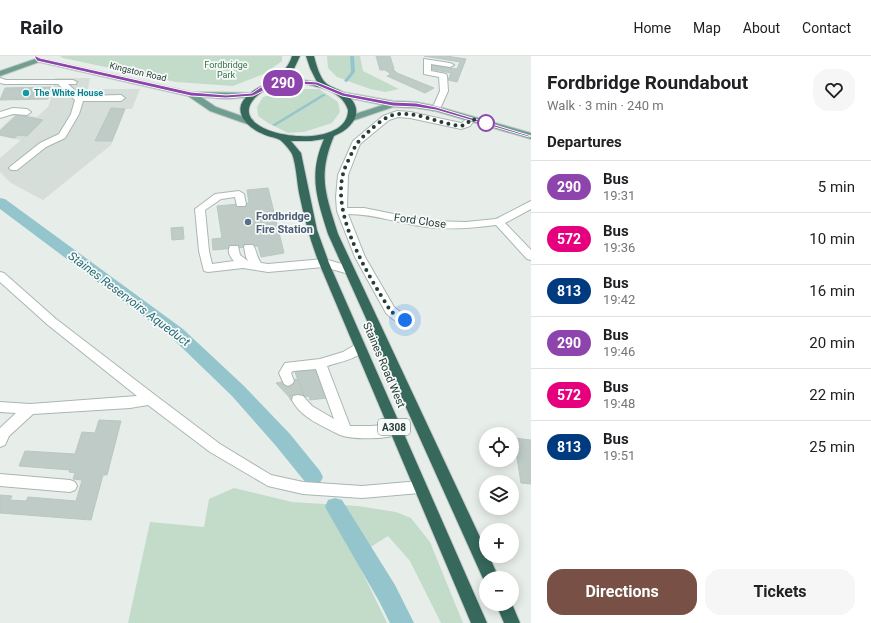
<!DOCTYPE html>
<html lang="en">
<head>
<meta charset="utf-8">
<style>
	body { margin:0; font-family:Roboto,sans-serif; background:#f6f6f6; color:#202124; height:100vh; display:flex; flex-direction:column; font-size:15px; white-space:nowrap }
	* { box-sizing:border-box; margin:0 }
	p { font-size:13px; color:#757577 }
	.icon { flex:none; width:22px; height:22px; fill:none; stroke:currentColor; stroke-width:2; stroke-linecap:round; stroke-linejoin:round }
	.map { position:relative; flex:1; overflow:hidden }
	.sheet { display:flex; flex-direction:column; background:#fff; width:340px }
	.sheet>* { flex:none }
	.badge { padding:0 8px; border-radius:13px; font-size:14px; line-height:26px }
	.fabs { position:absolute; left:479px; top:371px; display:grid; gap:8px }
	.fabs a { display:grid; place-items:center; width:40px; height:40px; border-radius:50%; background:#fff; box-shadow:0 2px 10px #0003; font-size:20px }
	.you { position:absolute; width:20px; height:20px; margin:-10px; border:3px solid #fff; border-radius:50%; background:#1a73e8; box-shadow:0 0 0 6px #1a73e833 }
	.map>.badge { position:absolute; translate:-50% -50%; box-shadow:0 0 0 2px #fff }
	h2 { padding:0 16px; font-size:15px; line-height:36px }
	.round { display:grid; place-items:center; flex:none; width:42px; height:42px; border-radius:16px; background:#f6f6f6 }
	.summary { display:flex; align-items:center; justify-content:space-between; height:68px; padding:0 16px }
	h1 { font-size:19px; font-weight:700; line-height:30px }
	.button { display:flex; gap:8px; margin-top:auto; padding:8px 16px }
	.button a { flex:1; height:46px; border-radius:16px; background:#785045; color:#fff; font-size:16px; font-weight:700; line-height:46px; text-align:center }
	.button a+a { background:#f6f6f6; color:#202124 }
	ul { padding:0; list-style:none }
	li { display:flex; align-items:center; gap:12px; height:52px; padding:0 16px; border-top:1px solid #e0e0e0 }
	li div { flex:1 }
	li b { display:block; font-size:15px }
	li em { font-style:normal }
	li .badge { min-width:44px; font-weight:700; text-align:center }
	header { display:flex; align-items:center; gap:24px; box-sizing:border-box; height:56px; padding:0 20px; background:#fff; border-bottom:1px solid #e0e0e0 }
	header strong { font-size:19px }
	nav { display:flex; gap:22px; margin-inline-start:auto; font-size:14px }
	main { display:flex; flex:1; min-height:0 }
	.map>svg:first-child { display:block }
	.built { fill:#d5ded9 }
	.green { fill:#c2dcc9 }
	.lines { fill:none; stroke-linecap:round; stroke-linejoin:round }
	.stream { fill:#95c5cc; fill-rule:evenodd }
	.canal { fill:#95c5cc; fill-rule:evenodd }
	.building { fill:#bfcbc6; stroke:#bac7c1 }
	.minor-tunnel-far1 { stroke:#c1cbc6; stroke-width:11; stroke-dasharray:11 5.5; stroke-linecap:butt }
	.minor-tunnel { stroke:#c1cbc6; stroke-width:14; stroke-dasharray:14 7; stroke-linecap:butt }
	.minor-casing { stroke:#aab6b1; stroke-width:2 }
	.major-casing { stroke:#c3c9c7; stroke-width:2 }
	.highway-casing { stroke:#c3c9c7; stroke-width:2 }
	.minor { fill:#fff; fill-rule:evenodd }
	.major { fill:#709f91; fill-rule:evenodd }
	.highway { fill:#36685c; fill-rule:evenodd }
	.line { fill:#8e44ad; stroke:#fff }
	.walk { stroke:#273e38; stroke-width:4; stroke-dasharray:0 7.2 }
	.culture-dot { fill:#0f9aa8; stroke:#f7faf9; stroke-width:1.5 }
	.stop-dot { fill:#fff; stroke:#8e44ad; stroke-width:2 }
	.service-dot { fill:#5c6f8a; stroke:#f7faf9; stroke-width:1.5 }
	.labels { text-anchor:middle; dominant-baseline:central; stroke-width:3.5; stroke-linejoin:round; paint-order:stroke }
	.far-park-label { font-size:9px; fill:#35714b; stroke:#f7faf9 }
	.far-street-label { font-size:9px; fill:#273e38; stroke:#f7faf9 }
	.far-culture-label { font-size:9px; font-weight:bold; fill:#0d838f; stroke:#f7faf9; text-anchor:start }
	.shield { fill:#f7faf9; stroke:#657672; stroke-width:1 }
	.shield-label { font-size:10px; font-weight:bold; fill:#273e38 }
	.service-label { font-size:11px; font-weight:bold; fill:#4e5e75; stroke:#f7faf9; text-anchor:start }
	.street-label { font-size:11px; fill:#273e38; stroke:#f7faf9 }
	.water-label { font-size:12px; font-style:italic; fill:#266a75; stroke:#f7faf9 }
</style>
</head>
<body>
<header>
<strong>Railo</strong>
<nav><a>Home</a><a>Map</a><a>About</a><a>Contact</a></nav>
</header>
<main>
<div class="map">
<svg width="531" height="567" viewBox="0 0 531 567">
	<rect width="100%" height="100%" fill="#e7eeea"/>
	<polygon class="built" points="55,22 90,22 88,33 140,33 132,53 125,53 111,89 43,144 11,127 0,116 0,102 21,84 0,80 0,73 17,57 37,61 48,51 54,34"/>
	<g class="green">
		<polygon points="60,0 282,0 282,5 264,18 233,30 176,26 63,2"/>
		<polygon points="327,0 360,0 363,15 399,33 385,36 370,33 337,21 328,12"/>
		<polygon points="291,33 319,33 338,46 340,56 332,67 304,76 288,77 268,67 258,60 257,51 263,41"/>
		<polygon points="234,432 292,446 358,450 396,456 411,462 430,486 463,567 441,567 410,505 388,480 355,501 387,567 128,567 150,466 204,471 209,443"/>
	</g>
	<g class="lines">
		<g class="stream">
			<polygon points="350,0 354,0 355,16 347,26 346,26 344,25 351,16"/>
			<polygon points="323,38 326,39 275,70 272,69"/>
		</g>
		<g class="canal">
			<polygon points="0,142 5,143 183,273 244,330 290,378 320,415 323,421 320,427 313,430 306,427 276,390 232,340 171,281 0,153"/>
			<polygon points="335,442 342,444 395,529 414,567 390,567 379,545 325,451 328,444"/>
		</g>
	</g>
	<g class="building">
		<polygon points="376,0 390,0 394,13 393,13 397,17 434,32 425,37 387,20 391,18 385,14 380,14"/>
		<polygon points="424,0 446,0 466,3 457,26 448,24 451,17 430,13 431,9 457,13 460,6"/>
		<polygon points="51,31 48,43 0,44 5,32"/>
		<polygon points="111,52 125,53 112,85 95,85"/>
		<polygon points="17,59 43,64 27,80 18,79 14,82 0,79 0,75"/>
		<polygon points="268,132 284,197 261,201 258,190 213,194 212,183 222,182 217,150 249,147 247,134"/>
		<polygon points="183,171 184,183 172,184 171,172"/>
		<polygon points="316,313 327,342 310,344 309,340 304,341 295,316"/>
		<polygon points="298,323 305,343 293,345 276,327"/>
		<polygon points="99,364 121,365 107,419 103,419 91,464 0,457 0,439 12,440 10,444 26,445 28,441 76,445 82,424 73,423 75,417 69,416 70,414 19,410 25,395 75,398 82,376 95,377"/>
		<polygon points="514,382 531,384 531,428 521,427"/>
	</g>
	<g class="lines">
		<g class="minor-tunnel-far1">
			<polyline points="241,148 249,191"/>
			<polyline points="227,149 234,192"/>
			<polyline points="288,325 291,330"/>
		</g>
		<polyline class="minor-tunnel" points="290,329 298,344"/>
		<defs>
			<g id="minor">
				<polygon points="424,3 450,7 454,9 450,11 431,8 431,15 446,18 447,20 448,35 439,55 433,55 432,53 440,35 439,21 424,18"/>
				<polygon points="0,22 6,24 73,24 77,26 76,28 68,28 81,40 121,39 125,42 121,45 83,45 79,58 65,82 46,91 17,114 11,114 9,112 11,110 40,87 59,78 71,58 75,44 58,28 5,28 0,27"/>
				<polygon points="13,52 27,53 31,56 27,59 13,58 0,62 0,56"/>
				<path d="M397,55L410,56L461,67C465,66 466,62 471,60L475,63L470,70L461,73L410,62L398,61L389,64L360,88L348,119L347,152H364L428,165L466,166L496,163L531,145V153L505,167L531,194V204L527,203L496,169C473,172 450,174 427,171C401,168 375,158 348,158L365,201L394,251C399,256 408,259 411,264L409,267C400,270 392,263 386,257L355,201L337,155L336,141L338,119L353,85L383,60Z"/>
				<path d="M239,135L244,138L246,148L245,150H237L235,141L221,143L205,154L209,195L212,208L234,205C230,201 227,195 230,190H238L240,199L248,205L246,201L244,191L245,189H253C257,195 256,200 261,207L268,208L324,203L353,211L354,214L353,217L349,218L324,211L268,216L243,212L208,216L204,215L199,195L195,153L215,138Z"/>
				<polygon points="0,216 4,217 56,263 155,339 220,388 271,419 303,426 362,430 420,425 425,427 427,431 425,435 420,437 362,442 303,438 268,430 210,396 148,349 130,352 33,358 9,380 5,389 0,391 0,372 16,357 0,356 0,346 30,348 137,340 48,269 0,226"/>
				<path d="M360,286L364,288L366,291C360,303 339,306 327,310L350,370H371L395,368L400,370L402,374L400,378C386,383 354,384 340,379C323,370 301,362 292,344L293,340L298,339L303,340L312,350L334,363L316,313L293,315L291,317L294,325L292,328L288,330L284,328L279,317L285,307L320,303L343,296Z"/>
				<polygon points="0,418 70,424 75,426 77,430 75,434 70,436 0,430"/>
			</g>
			<g id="major">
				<polygon points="38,2 191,36 256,37 257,39 256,41 253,41 226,43 201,41 216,51 253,64 254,66 250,69 247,68 210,55 188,40 39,6 0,20 0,15"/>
				<polygon points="339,36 342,36 393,45 416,46 436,50 531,77 531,83 435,55 416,52 393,51 352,65 349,64 348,62 349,60 383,49 339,40 338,38"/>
			</g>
			<g id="highway">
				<path d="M292,0H300L293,15L282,25L303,24L317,26L310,12L306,0H314C316,8 320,23 327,28C332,32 340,33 346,38C366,54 354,72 334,80C317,120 326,139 338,178L486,494V500H489L499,522H486L485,527L328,178C317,143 308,119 324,83L311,85H291L301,97L317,174L329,207L487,567H471L319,207C310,184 304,161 299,137C297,126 296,108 292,98C290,94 283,86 280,84C275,81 268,81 263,78C252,74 237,62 241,49C250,27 283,29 292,0ZM303,28C321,31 342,35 348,54C348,99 222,80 254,43C266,29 286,29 303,28Z"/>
				<polygon points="496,548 512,548 520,567 504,567"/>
			</g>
		</defs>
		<use href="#minor" class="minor-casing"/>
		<use href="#major" class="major-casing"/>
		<use href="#highway" class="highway-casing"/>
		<use href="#minor" class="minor"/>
		<use href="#major" class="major"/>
		<use href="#highway" class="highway"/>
	</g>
	<polygon class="line" points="34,0 36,0 40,2 191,36 226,39 252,37 261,31 284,25 304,25 317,26 344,37 393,46 416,47 436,51 531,80 529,81 436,54 416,51 393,50 342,40 316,29 285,28 265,34 253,40 226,42 191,40 37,5"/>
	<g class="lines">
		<path class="walk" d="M405,264L396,260L390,254C368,219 332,161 343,118C344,113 347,107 350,101C354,92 357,86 365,79C374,71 385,59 398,58C419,56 440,68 461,70L467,68L471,63L486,67"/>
	</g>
	<circle class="culture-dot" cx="26" cy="37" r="4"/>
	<circle class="stop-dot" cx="486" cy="67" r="8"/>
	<circle class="service-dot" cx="248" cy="166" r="4"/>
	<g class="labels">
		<g class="far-park-label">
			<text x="226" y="9">Fordbridge<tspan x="226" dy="10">Park</tspan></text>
		</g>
		<g class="far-street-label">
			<text transform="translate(138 16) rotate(13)">Kingston Road</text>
		</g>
		<g class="far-culture-label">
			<text x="34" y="37">The White House</text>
		</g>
		<rect class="shield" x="378" y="363" width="32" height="16" rx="3"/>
		<g class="shield-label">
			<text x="394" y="371">A308</text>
		</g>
		<g class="service-label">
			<text x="256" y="160">Fordbridge<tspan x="256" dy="13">Fire Station</tspan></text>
		</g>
		<g class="street-label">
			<text transform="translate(420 165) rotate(8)">Ford Close</text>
			<text transform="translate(384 309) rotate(67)">Staines Road West</text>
		</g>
		<g class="water-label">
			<text transform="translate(129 243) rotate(37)">Staines Reservoirs Aqueduct</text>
		</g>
	</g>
</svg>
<div class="fabs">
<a><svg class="icon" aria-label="locate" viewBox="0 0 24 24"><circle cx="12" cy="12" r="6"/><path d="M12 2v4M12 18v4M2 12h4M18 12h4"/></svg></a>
<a><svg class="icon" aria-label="layers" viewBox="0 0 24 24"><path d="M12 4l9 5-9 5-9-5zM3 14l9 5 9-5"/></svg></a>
<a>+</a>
<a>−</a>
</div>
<div class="you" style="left:405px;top:264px"></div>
<b class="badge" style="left:283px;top:27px;background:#8e44ad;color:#fff">290</b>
</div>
<section class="sheet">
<div class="summary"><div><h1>Fordbridge Roundabout</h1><p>Walk · 3 min · 240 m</p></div><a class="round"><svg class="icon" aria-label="heart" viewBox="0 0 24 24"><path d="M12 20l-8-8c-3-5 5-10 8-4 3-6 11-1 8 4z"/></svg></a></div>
<h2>Departures</h2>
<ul>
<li><span class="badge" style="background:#8e44ad;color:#fff">290</span><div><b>Bus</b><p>19:31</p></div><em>5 min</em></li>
<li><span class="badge" style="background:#e6007e;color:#fff">572</span><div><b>Bus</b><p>19:36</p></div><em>10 min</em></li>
<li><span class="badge" style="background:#003b80;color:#fff">813</span><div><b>Bus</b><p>19:42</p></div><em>16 min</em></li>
<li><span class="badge" style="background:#8e44ad;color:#fff">290</span><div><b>Bus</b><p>19:46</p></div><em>20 min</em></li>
<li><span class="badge" style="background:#e6007e;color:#fff">572</span><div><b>Bus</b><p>19:48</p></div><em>22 min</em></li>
<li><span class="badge" style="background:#003b80;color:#fff">813</span><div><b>Bus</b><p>19:51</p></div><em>25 min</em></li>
</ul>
<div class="button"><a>Directions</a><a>Tickets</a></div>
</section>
</main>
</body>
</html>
